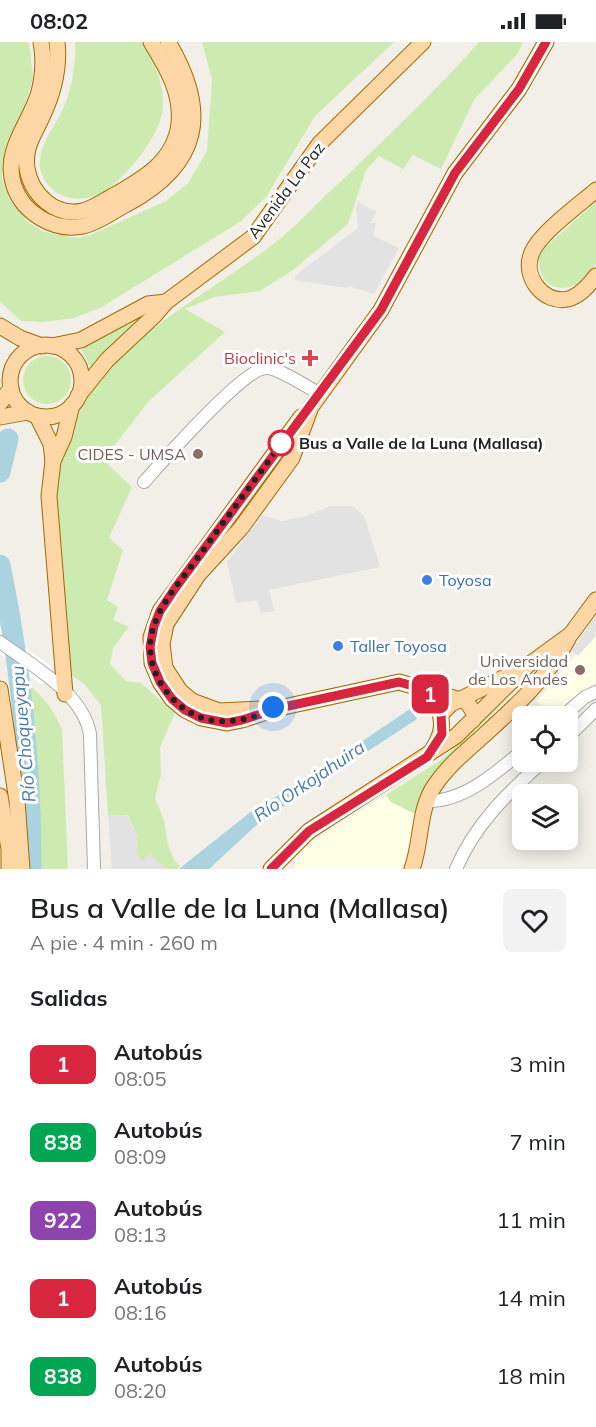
<!DOCTYPE html>
<html lang="es">
<head>
<meta charset="utf-8">
<style>
	body { margin:0; font-family:Mulish,sans-serif; background:#f2f2f2; color:#202124; height:100vh; display:flex; flex-direction:column; font-size:22px; white-space:nowrap }
	* { box-sizing:border-box; margin:0 }
	p { font-size:20px; color:#757577 }
	.icon { flex:none; width:33px; height:33px; fill:none; stroke:currentColor; stroke-width:2; stroke-linecap:round; stroke-linejoin:round }
	.map { position:relative; height:827px; overflow:hidden }
	.details { display:flex; flex-direction:column; background:#fff; flex:1 }
	.details>* { flex:none }
	.badge { padding:0 12px; border-radius:9px; font-size:21px; line-height:39px }
	.fabs { position:absolute; left:512px; top:664px; display:grid; gap:12px }
	.fabs a { display:grid; place-items:center; width:66px; height:66px; border-radius:9px; background:#fff; box-shadow:0 3px 15px #0003; font-size:30px }
	.you { position:absolute; width:30px; height:30px; margin:-15px; border:4px solid #fff; border-radius:50%; background:#1a73e8; box-shadow:0 0 0 9px #1a73e833 }
	.map>.badge { position:absolute; translate:-50% -50%; box-shadow:0 0 0 3px #fff }
	h2 { padding:0 30px; font-size:22px; line-height:54px }
	.round { display:grid; place-items:center; flex:none; width:63px; height:63px; border-radius:9px; background:#f2f2f2 }
	.overview { display:flex; align-items:center; justify-content:space-between; height:102px; padding:0 30px }
	h1 { font-size:28px; font-weight:600; line-height:45px }
	ul { padding:0; list-style:none }
	li { display:flex; align-items:center; gap:18px; height:78px; padding:0 30px }
	li div { flex:1 }
	li b { display:block; font-size:22px }
	li em { font-style:normal }
	li .badge { min-width:66px; font-weight:700; text-align:center }
	.status { display:flex; justify-content:space-between; align-items:center; height:42px; padding:0 30px; background:#fff; direction:ltr }
	.status svg { height:16px; fill:currentColor }
	.map>svg:first-child { display:block }
	.education { fill:#ffffe5 }
	.grass { fill:#cdebb0 }
	.parking { fill:#e2e2e2 }
	.water { fill:#aad3df }
	.pier { fill:#fff }
	.lines { fill:none; stroke-linecap:round; stroke-linejoin:round }
	.river { stroke:#aad3df; stroke-width:21 }
	.minor-casing { stroke:#a9a9a9; stroke-width:14 }
	.major-casing { stroke:#a06b00; stroke-width:17 }
	.minor { stroke:#fff; stroke-width:12 }
	.major { stroke:#fcd6a4; stroke-width:15 }
	.line-casing { stroke:#fff; stroke-width:14 }
	.line { stroke:#d7263d; stroke-width:9 }
	.walk { stroke:#222; stroke-width:6; stroke-dasharray:0 10.8 }
	.health-dot { fill:#e0444e; stroke:#fff; stroke-width:2 }
	.stop-dot { fill:#fff; stroke:#d7263d; stroke-width:3 }
	.education-dot { fill:#8d6e63; stroke:#fff; stroke-width:2 }
	.shop-dot { fill:#3f7fe0; stroke:#fff; stroke-width:2 }
	.labels { text-anchor:middle; dominant-baseline:central; stroke-width:6; stroke-linejoin:round; paint-order:stroke }
	.street-label { font-size:16px; fill:#222; stroke:#fff }
	.health-label { font-size:16px; fill:#be3a42; stroke:#fff; text-anchor:end }
	.stop-label { font-size:16px; font-weight:bold; fill:#222; stroke:#fff; text-anchor:start }
	.education-label { font-size:16px; fill:#785e54; stroke:#fff; text-anchor:end }
	.shop-label { font-size:16px; fill:#366cbe; stroke:#fff; text-anchor:start }
	.water-label { font-size:18px; font-style:italic; fill:#4a7aab; stroke:#fff }
</style>
</head>
<body>
<div class="status"><b>08:02</b><svg viewBox="0 0 49 12"><path d="M0 12V9h3v3zM5 12V6h3v6zM10 12V3h3v9zM15 12V0h3v12zM26 1h20v11H26zM47 4h2v5h-2z"/></svg></div>
<div class="map">
<svg width="596" height="827" viewBox="0 0 596 827">
	<rect width="100%" height="100%" fill="#f2efe9"/>
	<g class="education">
		<polygon points="596,573 596,640 553,674 537,659 576,613 571,609"/>
		<polygon points="386,753 391,760 417,773 402,827 294,827 296,813 310,800"/>
	</g>
	<g class="grass">
		<polygon points="0,0 29,0 33,36 24,67 5,106 2,137 11,160 28,180 44,190 76,196 90,193 166,159 188,141 207,109 212,38 202,0 394,0 315,74 266,155 240,180 100,266 74,276 44,280 21,279 0,260"/>
		<path d="M75,0H142C154,20 164,40 163,64C162,92 127,134 105,149C93,157 79,158 66,155C54,151 45,142 41,130C35,106 54,87 63,67C72,47 76,22 75,0Z"/>
		<path d="M479,0H523L518,11L474,58L441,127L413,113L403,127L379,114L366,128L348,182L293,228L260,249L214,255L185,267L225,290L149,359L103,418L132,445L109,496L123,508L107,558L118,565L113,578L129,585L113,606L110,622L126,639L141,641L175,671L160,705L161,733L155,756L164,778L168,803L174,818L180,824L177,827H166L149,812L142,820L136,810L137,794L128,773H108L101,663L84,642L71,633C64,567 47,486 61,421C85,307 190,267 272,203C296,185 317,161 339,141C387,95 435,50 479,0Z"/>
		<path d="M596,160C596,173 596,211 596,221C586,249 540,261 538,216L544,206Z"/>
		<polygon points="151,268 91,327 81,306"/>
		<circle cx="47" cy="338" r="24"/>
		<path d="M19,634C39,650 53,665 62,688L68,827H32L31,724Z"/>
		<polygon points="505,659 429,736 422,749 417,773 391,760 386,753 441,718"/>
	</g>
	<g class="parking">
		<polygon points="358,160 376,170 370,181 376,181 373,194 399,206 374,252 349,244 346,246 295,238 296,233 358,186 356,166"/>
		<polygon points="330,464 353,464 364,474 380,525 269,548 274,569 261,571 257,558 236,561 227,520 262,473 281,479 307,474"/>
		<polygon points="596,573 596,594 578,614 571,609"/>
		<polygon points="108,773 127,773 137,794 136,810 141,819 149,812 166,827 112,827"/>
	</g>
	<polygon class="water" points="410,667 417,677 261,779 209,827 179,827 253,768 309,735"/>
	<polygon class="pier" points="0,586 53,626 42,643 0,612"/>
	<g class="lines">
		<g class="river">
			<polyline points="0,430 8,397"/>
			<path d="M0,523C21,623 31,725 31,827"/>
		</g>
		<defs>
			<g id="minor">
				<path d="M144,440C162,420 243,327 266,326C277,325 309,346 320,352"/>
				<path d="M0,600C31,623 83,651 90,692L94,827"/>
				<polyline points="562,675 585,655 596,650"/>
				<polyline points="567,696 596,667"/>
				<path d="M427,759C463,760 496,731 522,709"/>
				<path d="M456,827C475,782 507,752 542,720"/>
			</g>
			<g id="major">
				<path d="M41,0C44,16 43,34 39,50C30,82 2,108 14,144C23,171 54,190 83,184C98,181 113,169 127,162C201,122 210,70 168,0"/>
				<path d="M57,0C60,26 53,52 42,75C34,93 24,105 27,126C31,152 55,175 82,169C92,167 102,160 111,155C141,138 175,120 179,81C182,50 166,25 151,0"/>
				<path d="M596,148C579,163 537,193 531,213C523,236 544,262 568,257C580,254 589,243 596,234"/>
				<polyline points="0,284 20,296 42,304"/>
				<circle cx="46" cy="339" r="36"/>
				<polyline points="52,304 81,298 148,262 166,260"/>
				<polyline points="78,354 107,318 155,273 166,260 253,195 320,101 423,0"/>
				<polyline points="0,361 11,346"/>
				<polyline points="37,374 51,402 53,419"/>
				<polyline points="0,375 28,370"/>
				<polyline points="301,375 160,569 151,595 152,621 160,640 172,657 185,668 201,676 227,681 242,678 279,666 399,640 467,660 474,671 473,678"/>
				<polyline points="0,647 17,759 22,827"/>
				<polyline points="65,652 49,454 53,419 64,395 72,363"/>
				<polyline points="279,666 219,669 192,659 180,649 165,626 162,602 166,582 198,533 241,486 292,416 311,365 381,268 455,131 519,47 546,0"/>
				<polyline points="441,672 451,662 517,629"/>
				<path d="M431,710C442,693 445,682 437,663"/>
				<polyline points="0,754 9,807 9,827"/>
				<polyline points="271,827 309,789 456,694 527,624 571,592 596,558"/>
				<path d="M412,827C422,800 418,767 435,743C448,724 466,709 483,694C516,664 547,636 568,597"/>
			</g>
		</defs>
		<use href="#minor" class="minor-casing"/>
		<use href="#major" class="major-casing"/>
		<use href="#minor" class="minor"/>
		<use href="#major" class="major"/>
	</g>
	<g class="lines">
		<defs>
			<polyline id="line" points="271,827 309,789 427,715 442,692 441,672 427,648 399,640 279,666 242,678 227,681 201,676 185,668 172,657 160,640 152,621 150,605 154,584 160,569 176,545 381,268 455,131 519,47 546,0"/>
		</defs>
		<use href="#line" class="line-casing"/>
		<use href="#line" class="line"/>
		<path class="walk" d="M273,665L279,666C243,680 209,689 177,661C159,645 147,620 151,595C157,562 184,536 202,510C230,471 258,434 286,395L281,401"/>
	</g>
	<path class="health-dot" d="M307 307h6v6h6v6h-6v6h-6v-6h-6v-6h6z"/>
	<circle class="stop-dot" cx="281" cy="401" r="12"/>
	<g class="education-dot">
		<circle cx="198" cy="412" r="6"/>
		<circle cx="580" cy="628" r="6"/>
	</g>
	<g class="shop-dot">
		<circle cx="427" cy="538" r="6"/>
		<circle cx="338" cy="604" r="6"/>
	</g>
	<g class="labels">
		<g class="street-label">
			<text transform="translate(286 148) rotate(-53)">Avenida La Paz</text>
		</g>
		<g class="health-label">
			<text x="296" y="316">Bioclinic's</text>
		</g>
		<g class="stop-label">
			<text x="299" y="401">Bus a Valle de la Luna (Mallasa)</text>
		</g>
		<g class="education-label">
			<text x="186" y="412">CIDES - UMSA</text>
			<text x="568" y="619">Universidad<tspan x="568" dy="18">de Los Andes</tspan></text>
		</g>
		<g class="shop-label">
			<text x="439" y="538">Toyosa</text>
			<text x="350" y="604">Taller Toyosa</text>
		</g>
		<g class="water-label">
			<text transform="translate(23 692) rotate(-95)">Río Choqueyapu</text>
			<text transform="translate(309 739) rotate(-34)">Río Orkojahuira</text>
		</g>
	</g>
</svg>
<div class="fabs">
<a><svg class="icon" aria-label="locate" viewBox="0 0 24 24"><circle cx="12" cy="12" r="6"/><path d="M12 2v4M12 18v4M2 12h4M18 12h4"/></svg></a>
<a><svg class="icon" aria-label="layers" viewBox="0 0 24 24"><path d="M12 4l9 5-9 5-9-5zM3 14l9 5 9-5"/></svg></a>
</div>
<div class="you" style="left:273px;top:665px"></div>
<b class="badge" style="left:430px;top:652px;background:#d7263d;color:#fff">1</b>
</div>
<section class="details">
<div class="overview"><div><h1>Bus a Valle de la Luna (Mallasa)</h1><p>A pie · 4 min · 260 m</p></div><a class="round"><svg class="icon" aria-label="heart" viewBox="0 0 24 24"><path d="M12 20l-8-8c-3-5 5-10 8-4 3-6 11-1 8 4z"/></svg></a></div>
<h2>Salidas</h2>
<ul>
<li><span class="badge" style="background:#d7263d;color:#fff">1</span><div><b>Autobús</b><p>08:05</p></div><em>3 min</em></li>
<li><span class="badge" style="background:#00a651;color:#fff">838</span><div><b>Autobús</b><p>08:09</p></div><em>7 min</em></li>
<li><span class="badge" style="background:#8e44ad;color:#fff">922</span><div><b>Autobús</b><p>08:13</p></div><em>11 min</em></li>
<li><span class="badge" style="background:#d7263d;color:#fff">1</span><div><b>Autobús</b><p>08:16</p></div><em>14 min</em></li>
<li><span class="badge" style="background:#00a651;color:#fff">838</span><div><b>Autobús</b><p>08:20</p></div><em>18 min</em></li>
</ul>
</section>
</body>
</html>
